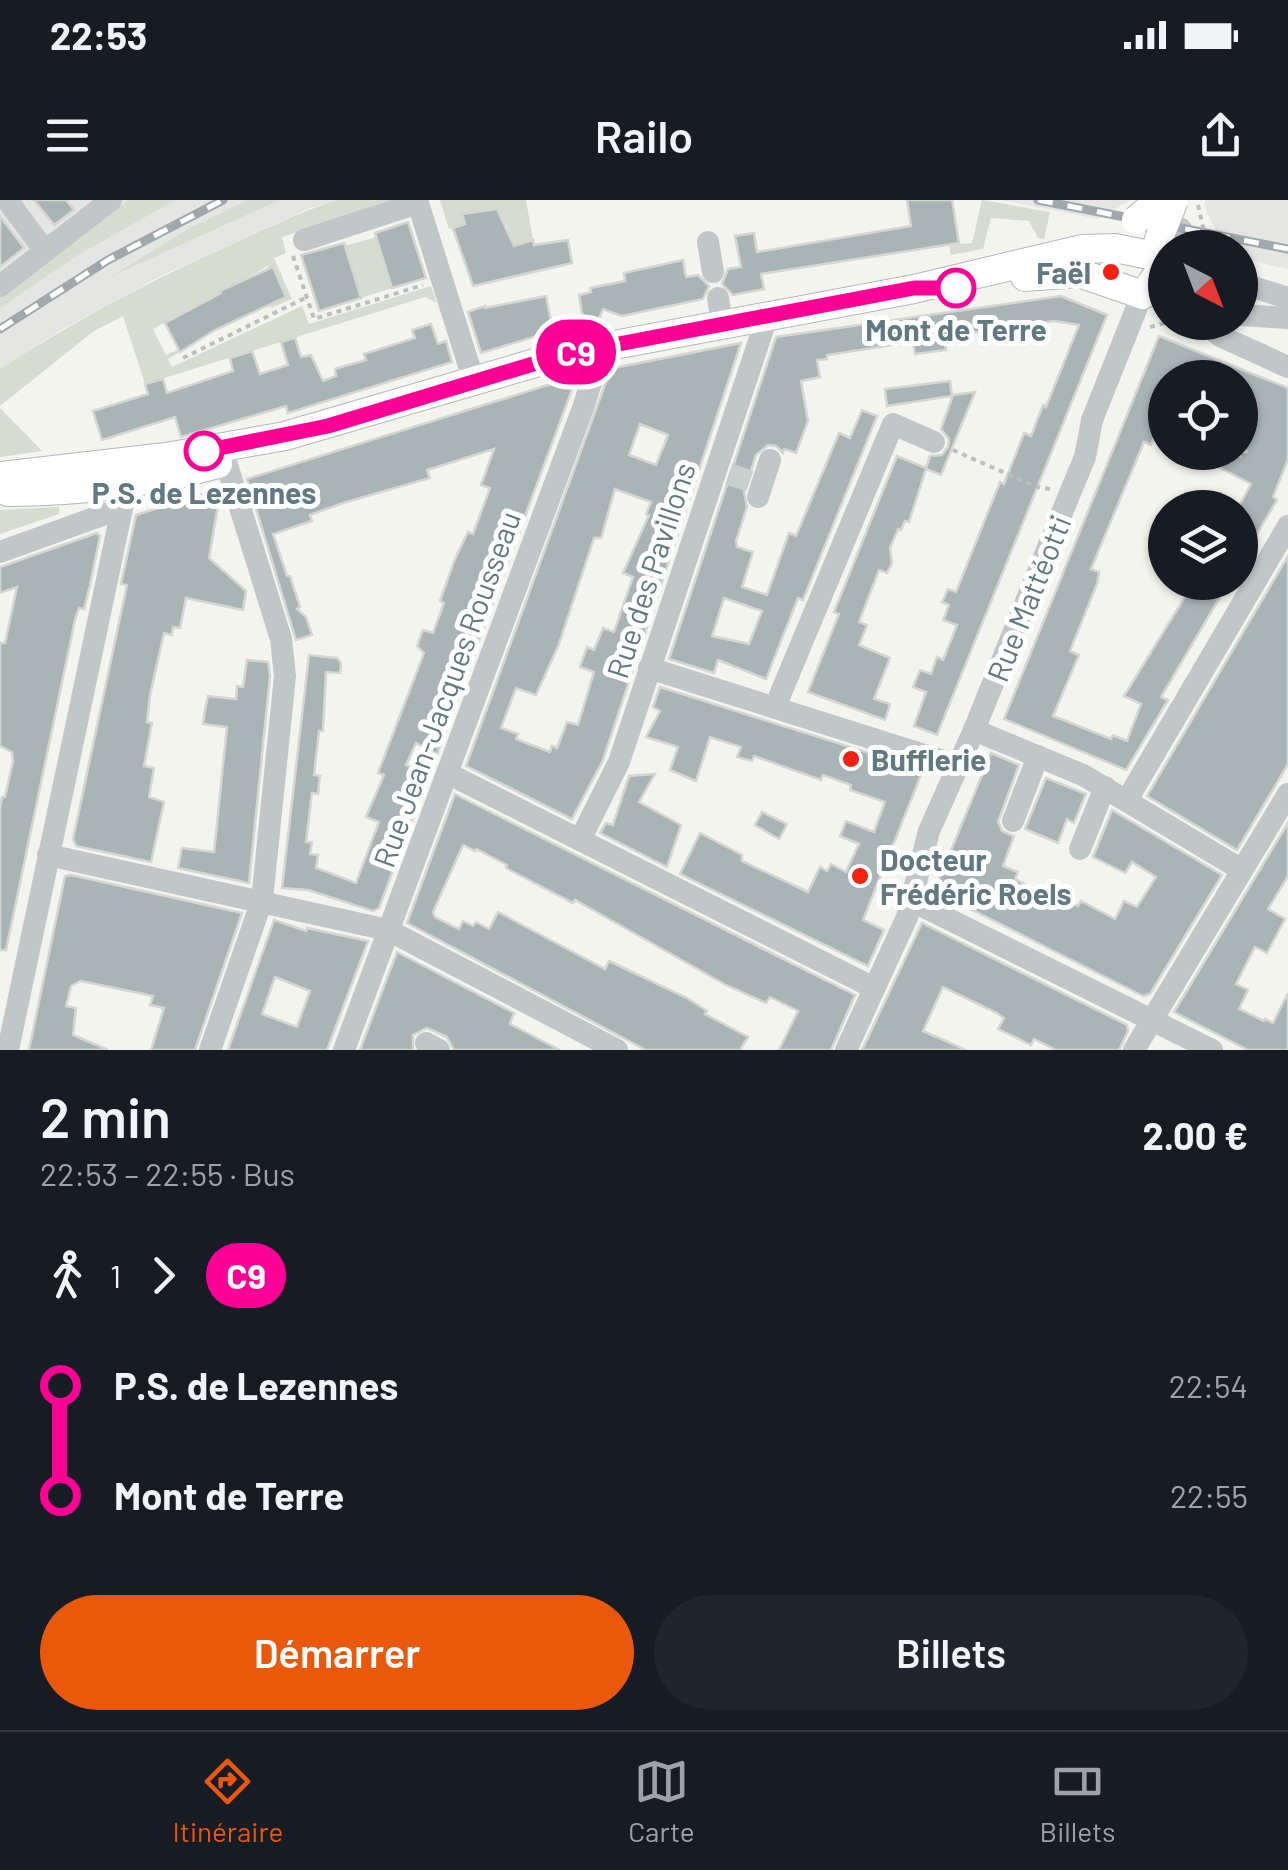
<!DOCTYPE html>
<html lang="fr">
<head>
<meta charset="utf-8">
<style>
	body { margin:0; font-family:Barlow,sans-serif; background:#20242c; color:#f1f3f6; height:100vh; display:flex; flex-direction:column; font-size:38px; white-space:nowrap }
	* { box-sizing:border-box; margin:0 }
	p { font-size:32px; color:#9ea1a6 }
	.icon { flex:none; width:55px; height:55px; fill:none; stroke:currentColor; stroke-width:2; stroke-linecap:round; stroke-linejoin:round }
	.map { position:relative; height:850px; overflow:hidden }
	.details { display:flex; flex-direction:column; background:#171b24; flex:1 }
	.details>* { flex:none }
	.badge { padding:0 20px; border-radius:32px; font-size:35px; line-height:65px }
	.needle { width:65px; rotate:138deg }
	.tools { position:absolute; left:1148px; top:30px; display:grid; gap:20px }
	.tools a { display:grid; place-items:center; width:110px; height:110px; border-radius:50%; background:#171b24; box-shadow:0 2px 8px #0004; font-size:50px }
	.map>.badge { position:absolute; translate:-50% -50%; box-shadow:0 0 0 5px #fff }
	.legs { display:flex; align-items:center; gap:15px; height:110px; padding:0 40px; font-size:32px }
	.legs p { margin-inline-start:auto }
	.head { display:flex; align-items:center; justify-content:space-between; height:170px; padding:0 40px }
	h1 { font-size:55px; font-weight:600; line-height:75px }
	.button { display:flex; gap:20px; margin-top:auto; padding:20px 40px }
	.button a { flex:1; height:115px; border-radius:60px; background:#ea580c; color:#fff; font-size:40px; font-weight:600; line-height:115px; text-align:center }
	.button a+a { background:#20242c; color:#f1f3f6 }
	ul { padding:0 40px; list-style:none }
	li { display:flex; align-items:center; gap:35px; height:110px; font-size:38px }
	li i { display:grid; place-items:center; width:15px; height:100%; margin:0 12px; background:currentColor }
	li i::after { content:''; width:25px; height:25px; margin:-12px; border:8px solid; border-radius:50%; background:#171b24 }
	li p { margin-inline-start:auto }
	li:first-child i { background:linear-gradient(#0000 50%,currentColor 0) }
	li:last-child i { background:linear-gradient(currentColor 50%,#0000 0) }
	.status { display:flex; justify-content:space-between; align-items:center; height:70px; padding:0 50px; background:#171b24; direction:ltr }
	.status svg { height:28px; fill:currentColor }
	header { display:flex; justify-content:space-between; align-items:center; height:130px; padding:0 40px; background:#171b24; font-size:45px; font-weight:600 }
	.menu { display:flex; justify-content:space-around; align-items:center; height:140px; border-top:2px solid #363941; background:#171b24; font-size:28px; color:#9ea1a6 }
	.menu a { display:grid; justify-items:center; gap:5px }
	.menu .current { color:#ea580c }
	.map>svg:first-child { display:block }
	.built { fill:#e5e5e3 }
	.green { fill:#d6dcd0 }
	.building { fill:#a9b4b7; stroke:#d5d5d2; stroke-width:2.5; fill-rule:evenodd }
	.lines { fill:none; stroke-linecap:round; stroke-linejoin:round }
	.minor-tunnel { stroke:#c8cfcf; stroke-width:22; stroke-dasharray:22 11; stroke-linecap:butt }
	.major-casing { stroke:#b1b8ba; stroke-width:30 }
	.path { stroke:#bcbfc1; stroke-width:4; stroke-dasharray:5 5; stroke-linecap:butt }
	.minor { stroke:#c1c6c8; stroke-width:22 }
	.major { stroke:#fff; stroke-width:28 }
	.rail-casing { stroke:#9fa8ac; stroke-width:9 }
	.rail { stroke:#fff; stroke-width:5; stroke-dasharray:15; stroke-linecap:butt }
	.major-bridge-casing { stroke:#b1b8ba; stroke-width:30; stroke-linecap:butt }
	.path-bridge { stroke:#bcbfc1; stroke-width:4; stroke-dasharray:5 5; stroke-linecap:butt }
	.major-bridge { stroke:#fff; stroke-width:28 }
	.line-1-casing { stroke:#fff; stroke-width:22 }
	.line-1 { stroke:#ff0096; stroke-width:15 }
	.poi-dot { fill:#f42010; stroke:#fff; stroke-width:4 }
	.stop-1-dot { fill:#fff; stroke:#ff0096; stroke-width:5 }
	.labels { text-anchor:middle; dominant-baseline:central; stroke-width:10; stroke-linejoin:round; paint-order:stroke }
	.poi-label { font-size:30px; font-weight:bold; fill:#607983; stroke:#fff; text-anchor:start }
	.stop-label { font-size:30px; font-weight:bold; fill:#607983; stroke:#fff }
	.street-label { font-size:30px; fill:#607983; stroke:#fff }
</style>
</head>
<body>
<div class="status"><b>22:53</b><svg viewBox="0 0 49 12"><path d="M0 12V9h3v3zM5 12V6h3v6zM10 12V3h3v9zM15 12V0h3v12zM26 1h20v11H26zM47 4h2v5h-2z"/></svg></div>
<header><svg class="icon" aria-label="menu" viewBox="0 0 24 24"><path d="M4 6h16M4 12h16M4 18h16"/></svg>Railo<svg class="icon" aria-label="share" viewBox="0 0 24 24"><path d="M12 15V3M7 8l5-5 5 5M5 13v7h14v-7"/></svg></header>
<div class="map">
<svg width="1288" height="850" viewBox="0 0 1288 850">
	<rect width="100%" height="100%" fill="#f4f4ef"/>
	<g class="built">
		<polygon points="0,0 337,0 308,9 161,76 56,133 0,169"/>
		<polygon points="1001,0 1131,0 1098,19"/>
		<polygon points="1205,0 1288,0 1288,69 1240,58 1240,48 1224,47 1206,11"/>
	</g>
	<g class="green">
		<polygon points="129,0 175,0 78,55 0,108 0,95"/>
		<polygon points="248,0 280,0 112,76 188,29"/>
		<path d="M337,0H399L282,37L286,53L274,58L292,99L271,108L268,66L153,129L166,155L179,149L180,152L168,159L172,167L302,106L309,124L431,86L437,103L425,97L145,184L123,116L94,131L0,206V169C74,121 150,81 230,45C265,29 300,12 337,0Z"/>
		<polygon points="440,0 526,0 533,40 510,47 507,25 503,26 497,9 463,14 465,24 449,29"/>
		<polygon points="982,0 1050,12 1044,39 1038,38 1029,21 991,18 983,49 951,55 949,45 972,43"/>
		<polygon points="376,37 392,88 361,98 345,46"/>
		<polygon points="0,208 42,251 0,257"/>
		<polygon points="59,307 59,314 0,334 0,310"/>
	</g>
	<g class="building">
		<polygon points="34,0 66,0 74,10 54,25"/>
		<polygon points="907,0 952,0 959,43 761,74 764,89 733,95 722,84 728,69 741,67 735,36 754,33 757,52 911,26"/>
		<polygon points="497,9 514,46 533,40 534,45 568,40 572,63 473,86 453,28 465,24 462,14"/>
		<polygon points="0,16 24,48 0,67"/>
		<polygon points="408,22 426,78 392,88 375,33"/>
		<polygon points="344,43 361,98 319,111 301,55"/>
		<polygon points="683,60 686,77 698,75 709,86 703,99 622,116 603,109 598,121 584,124 579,95 591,92 590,88 625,81 624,73"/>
		<polygon points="273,67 286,97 215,130 180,152 165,123 221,93 220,91"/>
		<polygon points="546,96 553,131 481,153 468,112 485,106 485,108"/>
		<path d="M1061,96L1107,115L937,535L914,526L926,492L913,487L920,470L931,474L937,457L943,460L957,425L943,420L949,405L942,402L948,389L956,392L1000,282L1004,284L1024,233L1031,236L1043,205L1046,207L1079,125L1055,121L944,137L946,150L915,154L913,142L827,155V159L817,160L820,177L801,181L808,221L796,253L784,249L783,253L776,246L768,245L756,255L744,292L747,307L736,341L737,347L753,352L742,387L767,395L789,333L796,336L839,233L850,238L862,210L877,216L803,400L798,398L766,479L718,460L714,473L669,459L776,137ZM724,398L762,411L749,444L712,436Z"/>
		<polygon points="431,124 438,144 446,141 452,162 288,213 286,206 181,237 175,217 102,240 93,211 148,194 145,184 163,179 167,193 233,171 230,158 252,151 260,174 288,165 281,142 295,138 301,157 311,155 323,181 336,176 335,169 366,160 364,154 415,138 412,130"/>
		<polygon points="1159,136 1288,188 1288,259 1273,297 1277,300 1240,363 1238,308 1251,284 1189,252 1231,252 1240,256 1240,252 1248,252 1240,249 1240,178 1165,178 1159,200 1165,202 1165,211 1151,245 1144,242 1091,369 1099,372 1097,384 1070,451 1079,455 1053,516 1111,539 1113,535 1127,541 1141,504 1124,496 1194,382 1229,382 1161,497 1168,500 1126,570 1004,519"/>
		<path d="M741,143L603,560L572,619L466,566L610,171L614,168ZM640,224L668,235L656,265L629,255ZM615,289L651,302L646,314L649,315L623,373L633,377L614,432L603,428L594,450L587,447L580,467L594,472L578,525L567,522L557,548L552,546L550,552L516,539L518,534L501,528L516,488L536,495L559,444L594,338H601Z"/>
		<polygon points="577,176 437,554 416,543 406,565 428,577 379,708 373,711 308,690 282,688 309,455 337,458 341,463 340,473 326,472 323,531 319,531 314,575 320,576 318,594 312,593 306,642 312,642 310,654 318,655 316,668 356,683 379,622 366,617 384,575 378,573 424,453 417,446 423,430 433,433 444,403 440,401 455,359 468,332 473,334 490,288 481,285 494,249 427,270 430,278 343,303 310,315 312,321 273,334 287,376 290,376 300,407 297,409 306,417 312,435 296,440 247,279"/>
		<polygon points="950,181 952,196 887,206 885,189"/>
		<polygon points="975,192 941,275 926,269 909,322 905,321 901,330 898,329 890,348 892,363 887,373 879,370 859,422 867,425 859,445 890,458 874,499 890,504 885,520 808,492 839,414 834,412 897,256 926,268 930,256 942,255 948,247 949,239 941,229 953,195"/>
		<polygon points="219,289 220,294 209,358 246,391 243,410 186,398 180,428 173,427 172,435 164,433 150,495 147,522 152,523 144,566 154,568 149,597 164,602 151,662 76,646 73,639 127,385 121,384 136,315"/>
		<polygon points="97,333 100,336 90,385 84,409 79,408 75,420 6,750 0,750 0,607 2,597 5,597 13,561 12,552 0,546 0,443 5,443 17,387 0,393 0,367"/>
		<polygon points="1288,356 1288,564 1237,650 1147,596"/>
		<polygon points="247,460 268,462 270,476 249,683 178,668 182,648 214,652 227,527 203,524 205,510 208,496 236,499 237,486 243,487"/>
		<polygon points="660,487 923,570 863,720 884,730 868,766 680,674 700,633 742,655 742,661 808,692 820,667 827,671 831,664 846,672 859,644 840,636 846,621 874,632 885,602 850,590 851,585 823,575 821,580 754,556 752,561 737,557 741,547 710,537 696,581 670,570 678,547 646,537 660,511 653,507"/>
		<polygon points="991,553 1019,565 998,622 1002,631 1014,636 1003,666 1018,672 1015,679 1028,686 1068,706 1070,702 1078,706 1081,701 1115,719 1124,701 1137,707 1156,677 1132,662 1125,673 1093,657 1112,610 1222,675 1150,794 1143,796 939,693 936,687"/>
		<polygon points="655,574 639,602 681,625 667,667 600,633 606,623 613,625 629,576"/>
		<polygon points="1046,578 1086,594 1074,623 1067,619 1058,643 1025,629"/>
		<polygon points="455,594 855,795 831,850 779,850 798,811 770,797 766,803 726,785 575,700 573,703 506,668 507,665 476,649 475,651 463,645 433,712 435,717 459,729 463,721 473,726 476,722 489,729 498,712 605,769 609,761 687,798 707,811 705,814 748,837 740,850 646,850 407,723"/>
		<polygon points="762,612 787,624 779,639 755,625"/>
		<polygon points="1288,623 1288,676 1268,709 1285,719 1267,753 1255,747 1236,784 1248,790 1239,809 1264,821 1265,819 1273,823 1288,793 1288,850 1248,850 1174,812"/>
		<polygon points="71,675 242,713 195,850 151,850 164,808 150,805 153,796 81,781 71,786 66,806 76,808 73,835 108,850 29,850 65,676"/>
		<path d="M274,720L306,731L307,728L368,741L327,850H228ZM275,777L310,791L297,827L262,814Z"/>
		<polygon points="922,723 1127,825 1128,831 1119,850 1056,850 1034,839 1031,845 998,829 1004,818 997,813 943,787 923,831 966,850 862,850"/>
		<polygon points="397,752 514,813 510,824 560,850 454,850 447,837 427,828 413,835 413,850 360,850"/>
	</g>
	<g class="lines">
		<polyline class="minor-tunnel" points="729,274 755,283"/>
		<defs>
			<g id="major">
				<polyline points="1025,77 1079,73 1143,95 1165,64"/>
				<polyline points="0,276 166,257 285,236 566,154 914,89 1082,49 1115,48 1154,56 1161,33"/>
				<path d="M8,292C80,292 148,283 218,264"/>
			</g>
		</defs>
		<use href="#major" class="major-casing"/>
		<g class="path">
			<polyline points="293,56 314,119 423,85"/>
			<polyline points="1150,127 1169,122"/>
			<polyline points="183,158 307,97"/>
			<polyline points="953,250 1037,287 1051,289"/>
		</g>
		<g class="minor">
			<polyline points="7,0 45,51"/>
			<polyline points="1181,29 1194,48"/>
			<polyline points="304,40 418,3 474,182"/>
			<polyline points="708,42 713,72"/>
			<polyline points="1240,83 1288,98"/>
			<polyline points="0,86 111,0"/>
			<polyline points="718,98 722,123"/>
			<polyline points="1240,115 1288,118"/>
			<polyline points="1204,122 1220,136 1288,167"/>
			<polyline points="758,297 770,260"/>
			<polyline points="0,352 111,312 119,306 126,295"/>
			<polyline points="649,468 956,565"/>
			<polyline points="775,507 893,224 934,242"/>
			<polyline points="974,530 1083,575 1242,670"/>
			<polyline points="447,573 874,788"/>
			<polyline points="1127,600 1288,326"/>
			<polyline points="1013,621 1038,556"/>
			<polyline points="580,640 619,562 768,114"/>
			<polyline points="1080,649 1105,587"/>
			<polyline points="48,655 388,730 617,850"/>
			<polyline points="912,701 1212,850"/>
			<polyline points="426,843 439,850"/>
			<polyline points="8,850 124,299"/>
			<polyline points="210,850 262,700 285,476 281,439 226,262 227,246"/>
			<polyline points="344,850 583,208 595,170 596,147"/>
			<polyline points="846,850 907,717 929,631 974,530 1070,293 1085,257 1092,220 1147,82"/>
			<polyline points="1134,850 1288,594"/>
		</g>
		<use href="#major" class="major"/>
		<defs>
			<g id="rail">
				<polyline points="1038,0 1288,49"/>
				<polyline points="0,129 108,60 223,0"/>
			</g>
		</defs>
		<use href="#rail" class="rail-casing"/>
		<use href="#rail" class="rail"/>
		<defs>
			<g id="major-bridge">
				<polyline points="1136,20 1160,0"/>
				<polyline points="1161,33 1174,0"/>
			</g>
		</defs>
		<use href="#major-bridge" class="major-bridge-casing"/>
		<polyline class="path-bridge" points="1198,5 1206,41 1202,48"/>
		<use href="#major-bridge" class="major-bridge"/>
	</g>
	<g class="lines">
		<defs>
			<polyline id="line-1" points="204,251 328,226 566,154 914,88 956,88"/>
		</defs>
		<use href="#line-1" class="line-1-casing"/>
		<use href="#line-1" class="line-1"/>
	</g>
	<g class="poi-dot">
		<circle cx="1111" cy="72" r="10"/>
		<circle cx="851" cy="559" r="10"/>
		<circle cx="860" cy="676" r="10"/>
	</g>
	<g class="stop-1-dot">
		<circle cx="956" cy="88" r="18"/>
		<circle cx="204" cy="251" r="18"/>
	</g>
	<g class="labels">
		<g class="poi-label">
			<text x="1091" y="72" text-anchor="end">Faël</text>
			<text x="871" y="559">Bufflerie</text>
			<text x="880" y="659">Docteur<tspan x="880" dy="34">Frédéric Roels</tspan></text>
		</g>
		<g class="stop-label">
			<text x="956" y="129">Mont de Terre</text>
			<text x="204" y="292">P.S. de Lezennes</text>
		</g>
		<g class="street-label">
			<text transform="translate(650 370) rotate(-72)">Rue des Pavillons</text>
			<text transform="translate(1028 398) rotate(-68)">Rue Mattéotti</text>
			<text transform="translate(446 489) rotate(-70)">Rue Jean-Jacques Rousseau</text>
		</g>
	</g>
</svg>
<div class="tools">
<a><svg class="needle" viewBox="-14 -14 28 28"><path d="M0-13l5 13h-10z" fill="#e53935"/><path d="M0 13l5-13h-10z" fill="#9ea1a6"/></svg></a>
<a><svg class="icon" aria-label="locate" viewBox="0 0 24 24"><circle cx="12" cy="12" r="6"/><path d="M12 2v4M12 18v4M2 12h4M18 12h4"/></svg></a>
<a><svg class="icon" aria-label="layers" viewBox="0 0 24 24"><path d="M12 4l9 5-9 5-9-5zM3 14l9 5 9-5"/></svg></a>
</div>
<b class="badge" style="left:576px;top:152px;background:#ff0096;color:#fff">C9</b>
</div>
<section class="details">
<div class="head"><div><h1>2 min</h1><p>22:53 – 22:55 · Bus</p></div><b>2.00 €</b></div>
<div class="legs"><svg class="icon" aria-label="walk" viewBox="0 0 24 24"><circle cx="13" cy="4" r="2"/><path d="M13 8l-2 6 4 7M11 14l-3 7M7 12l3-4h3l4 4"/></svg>1<svg class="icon" aria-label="forward" viewBox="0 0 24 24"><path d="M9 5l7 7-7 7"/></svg><b class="badge" style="background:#ff0096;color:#fff">C9</b></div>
<ul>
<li><i style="color:#ff0096"></i><b>P.S. de Lezennes</b><p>22:54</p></li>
<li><i style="color:#ff0096"></i><b>Mont de Terre</b><p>22:55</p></li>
</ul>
<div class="button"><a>Démarrer</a><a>Billets</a></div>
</section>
<nav class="menu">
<a class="current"><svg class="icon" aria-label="directions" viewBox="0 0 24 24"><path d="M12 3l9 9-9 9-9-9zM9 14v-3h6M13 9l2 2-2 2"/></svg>Itinéraire</a>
<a><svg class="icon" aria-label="map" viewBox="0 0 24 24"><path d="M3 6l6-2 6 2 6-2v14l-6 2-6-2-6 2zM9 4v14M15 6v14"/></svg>Carte</a>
<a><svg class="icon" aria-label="tickets" viewBox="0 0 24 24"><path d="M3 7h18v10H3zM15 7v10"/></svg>Billets</a>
</nav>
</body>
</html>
